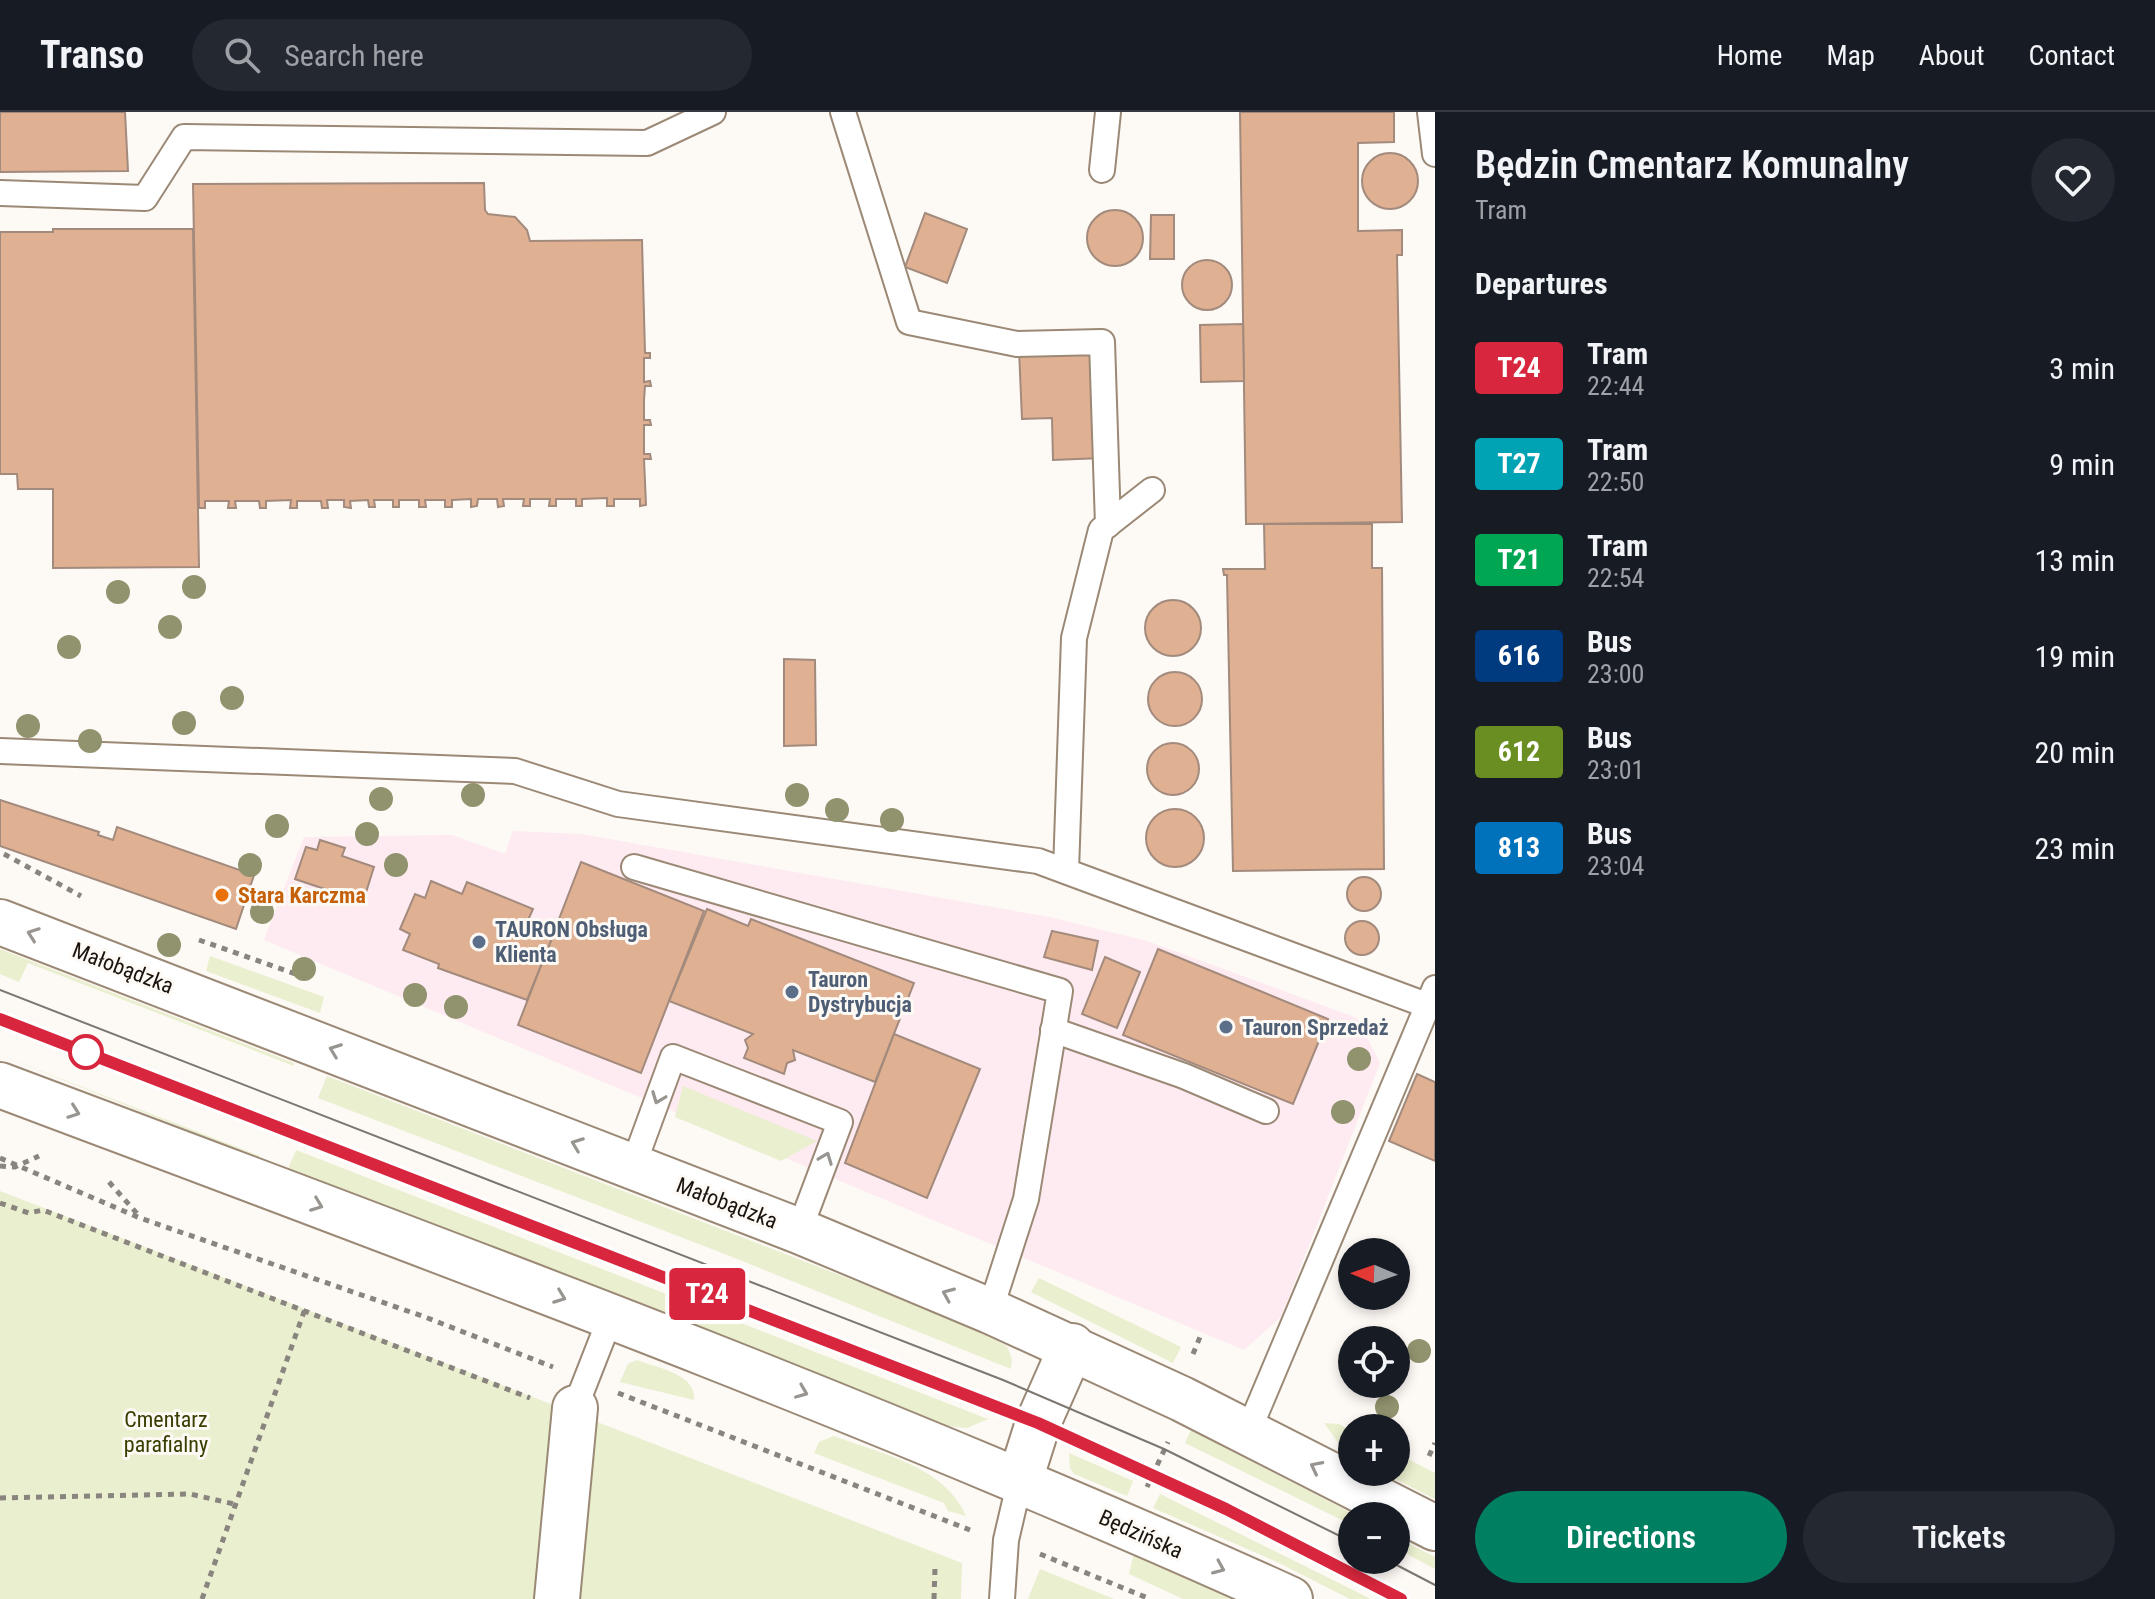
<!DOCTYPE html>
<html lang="en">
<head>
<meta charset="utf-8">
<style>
	body { margin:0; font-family:"Roboto Condensed",sans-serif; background:#242831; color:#f1f3f6; height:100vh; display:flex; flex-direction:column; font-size:30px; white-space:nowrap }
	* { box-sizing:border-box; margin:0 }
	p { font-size:26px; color:#9ea1a6 }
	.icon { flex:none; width:44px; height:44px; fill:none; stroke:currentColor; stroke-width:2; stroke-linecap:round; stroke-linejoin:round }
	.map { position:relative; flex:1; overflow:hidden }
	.drawer { display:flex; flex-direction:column; background:#171b24; width:720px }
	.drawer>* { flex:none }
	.badge { padding:0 16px; border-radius:6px; font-size:28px; line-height:52px }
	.needle { width:52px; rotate:272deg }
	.controls { position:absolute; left:1338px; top:1126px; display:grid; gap:16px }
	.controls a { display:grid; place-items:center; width:72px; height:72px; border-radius:50%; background:#171b24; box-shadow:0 4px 12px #0003; font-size:40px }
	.map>.badge { position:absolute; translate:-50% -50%; box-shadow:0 0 0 4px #fff }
	h2 { padding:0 40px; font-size:30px; line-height:72px }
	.round { display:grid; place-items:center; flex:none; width:84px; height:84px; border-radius:42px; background:#242831 }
	.summary { display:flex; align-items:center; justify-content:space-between; height:136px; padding:0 40px }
	h1 { font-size:38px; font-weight:600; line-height:60px }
	.cta { display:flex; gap:16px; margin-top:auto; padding:16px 40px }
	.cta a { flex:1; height:92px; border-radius:48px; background:#008060; color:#fff; font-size:32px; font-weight:600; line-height:92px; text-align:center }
	.cta a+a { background:#242831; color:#f1f3f6 }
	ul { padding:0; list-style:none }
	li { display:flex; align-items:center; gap:24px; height:96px; padding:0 40px }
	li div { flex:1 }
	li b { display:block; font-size:30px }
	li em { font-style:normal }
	li .badge { min-width:88px; font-weight:700; text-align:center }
	header { display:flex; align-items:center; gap:48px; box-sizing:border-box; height:112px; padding:0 40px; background:#171b24; border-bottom:2px solid #363941 }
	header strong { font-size:38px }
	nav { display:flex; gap:44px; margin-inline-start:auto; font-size:28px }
	.search { width:560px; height:72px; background:#242831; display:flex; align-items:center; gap:20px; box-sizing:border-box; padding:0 28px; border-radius:44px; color:#9ea1a6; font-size:30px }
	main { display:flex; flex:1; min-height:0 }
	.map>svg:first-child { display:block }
	.commercial { fill:#feeaf1 }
	.green { fill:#eaefcf }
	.building { fill:#e0b093; stroke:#a28a7c; stroke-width:2 }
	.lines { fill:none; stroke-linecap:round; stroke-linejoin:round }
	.lane-casing { stroke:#9b8976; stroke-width:28 }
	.street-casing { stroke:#9b8976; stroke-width:48 }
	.secondary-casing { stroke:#9b8976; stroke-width:48 }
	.path { stroke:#89847e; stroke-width:5; stroke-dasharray:6 6; stroke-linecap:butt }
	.lane { stroke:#fff; stroke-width:24 }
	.street { stroke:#fff; stroke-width:44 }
	.secondary { stroke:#fff; stroke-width:44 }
	.tram { stroke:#7c7670; stroke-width:2 }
	.tree { fill:#91926e }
	.oneway { stroke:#989591 }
	.line-casing { stroke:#fff; stroke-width:18 }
	.line { stroke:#d7263d; stroke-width:12 }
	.food-dot { fill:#e8710a; stroke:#fdf9f5; stroke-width:3 }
	.service-dot { fill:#5c6f8a; stroke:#fdf9f5; stroke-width:3 }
	.stop-dot { fill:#fff; stroke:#d7263d; stroke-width:4 }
	.labels { text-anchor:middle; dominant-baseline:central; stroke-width:6; stroke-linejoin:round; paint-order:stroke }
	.food-label { font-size:22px; font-weight:bold; fill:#c56008; stroke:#fdf9f5; text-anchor:start }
	.service-label { font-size:22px; font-weight:bold; fill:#4e5e75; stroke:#fdf9f5; text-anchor:start }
	.street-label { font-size:22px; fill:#1a130b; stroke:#fdf9f5 }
	.park-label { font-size:22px; fill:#383d00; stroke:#fdf9f5 }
</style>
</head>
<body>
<header>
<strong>Transo</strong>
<div class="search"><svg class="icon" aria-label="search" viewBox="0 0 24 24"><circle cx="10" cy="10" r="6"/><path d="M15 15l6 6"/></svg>Search here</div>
<nav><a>Home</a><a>Map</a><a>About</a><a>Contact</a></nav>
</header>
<main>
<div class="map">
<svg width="1435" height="1487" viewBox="0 0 1435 1487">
	<rect width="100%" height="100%" fill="#fdf9f5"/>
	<polygon class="commercial" points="513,719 581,722 1054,806 1147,829 1357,906 1380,951 1281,1205 1244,1238 264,828 304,725 452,723 505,742"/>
	<g class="green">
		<polygon points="0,837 294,951 294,954 28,851 19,870 0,862"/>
		<polygon points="210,844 324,885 320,901 206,859"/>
		<polygon points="0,943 260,1044 258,1046"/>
		<polygon points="327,964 958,1209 1007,1234 1012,1247 1011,1257 717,1139 318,986"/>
		<polygon points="683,974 817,1029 781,1049 675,1005"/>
		<polygon points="296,1038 988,1307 967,1316 947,1314 288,1057"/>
		<polygon points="0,1079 962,1451 961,1487 0,1487"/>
		<polygon points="1039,1166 1181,1235 1173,1251 1031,1180"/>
		<path d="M637,1248C657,1256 697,1262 694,1288L620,1270L628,1252Z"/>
		<polygon points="1324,1311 1339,1312 1352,1319 1352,1342 1343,1337"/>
		<polygon points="1191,1318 1357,1404 1352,1404 1352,1413 1185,1331"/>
		<path d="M834,1324C881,1342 945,1354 966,1404L948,1399L944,1391L814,1341L819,1330Z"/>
		<polygon points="1069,1341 1133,1369 1127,1384 1074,1362 1070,1356"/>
		<polygon points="1396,1341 1435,1361 1435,1387 1381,1360 1396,1360"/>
		<polygon points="1160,1382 1371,1487 1350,1487 1277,1450 1153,1396"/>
		<polygon points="1396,1425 1435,1445 1435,1457 1396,1436"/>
		<polygon points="1134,1441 1234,1487 1183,1487 1129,1462"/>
		<polygon points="1040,1457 1114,1487 1028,1487"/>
	</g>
	<g class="building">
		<polygon points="0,0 125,0 128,59 0,60"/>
		<polygon points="1240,0 1394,0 1394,30 1358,31 1358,119 1402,118 1402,143 1397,143 1402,410 1246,412"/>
		<circle cx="1390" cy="69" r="28"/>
		<polygon points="484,71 485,98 488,102 515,105 527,118 530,129 642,128 645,241 650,241 650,246 644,246 644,270 650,269 651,274 645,274 644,288 644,308 650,308 651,313 644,313 644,342 650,342 651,347 644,347 646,393 640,394 640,387 614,387 614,394 607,394 607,386 582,387 582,394 576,394 576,387 556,387 556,394 549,394 550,387 530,387 530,394 523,394 524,387 503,387 504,394 498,395 497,387 478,387 477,394 471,395 471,387 452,388 452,395 445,395 445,388 425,388 426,395 419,395 419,388 399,388 399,395 393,395 393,388 374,388 375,395 369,395 368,388 350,389 351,396 344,395 344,388 327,388 328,396 322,396 321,389 297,389 297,396 290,396 291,388 266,389 266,396 260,396 259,389 235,389 236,396 228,396 229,389 205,389 205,396 199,396 193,72"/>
		<circle cx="1115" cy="126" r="28"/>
		<polygon points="925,101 967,117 947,171 905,155"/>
		<polygon points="1151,103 1174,103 1174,147 1150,147"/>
		<polygon points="53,117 193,117 199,455 53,456 53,377 18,377 17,362 0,362 0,120 53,120"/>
		<circle cx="1207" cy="173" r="25"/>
		<polygon points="1243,212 1244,269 1201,270 1200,213"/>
		<polygon points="1097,235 1102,346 1053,348 1052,306 1022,307 1019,238"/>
		<polygon points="1264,412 1372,412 1372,456 1382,456 1384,757 1233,759 1227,463 1224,463 1223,457 1265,457"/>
		<circle cx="1173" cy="516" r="28"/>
		<polygon points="784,547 815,548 816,633 784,634"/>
		<circle cx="1175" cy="587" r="27"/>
		<circle cx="1173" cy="657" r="26"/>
		<polygon points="0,688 99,720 98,723 113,728 117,715 254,763 236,817 0,734"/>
		<circle cx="1175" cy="726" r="29"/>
		<polygon points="320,728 345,736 342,744 374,755 363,790 295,767 306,735 317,738"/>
		<polygon points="581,750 704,799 641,961 518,913"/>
		<circle cx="1364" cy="782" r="17"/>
		<polygon points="431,769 462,782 467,770 533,797 528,808 555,819 527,888 438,856 439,852 403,838 410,822 400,817 415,782 425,786"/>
		<polygon points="707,797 748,814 751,807 914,871 875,970 793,938 795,948 787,951 784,962 744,946 748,936 745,928 753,922 669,889"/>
		<circle cx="1362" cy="826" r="17"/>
		<polygon points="1052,819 1098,829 1092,858 1044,845"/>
		<polygon points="1158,837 1328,907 1293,992 1123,923"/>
		<polygon points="1105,845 1140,860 1117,916 1082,902"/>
		<polygon points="894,922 980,957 927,1086 845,1051"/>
		<polygon points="1417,962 1435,970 1435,1049 1389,1029"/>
	</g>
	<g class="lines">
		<defs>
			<g id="lane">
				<polyline points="843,0 909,210 1017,232 1102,230 1108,413"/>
				<polyline points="1430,0 1435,42"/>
				<polyline points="1102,58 1108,0"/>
				<polyline points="0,81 145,86 184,25 647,31 713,0"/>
				<polyline points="0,639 515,659 618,692 1038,749 1429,894"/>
				<polyline points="634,755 1060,879 1026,1087 990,1199"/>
				<polyline points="1066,759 1074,526 1101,418 1152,378"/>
				<polyline points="1053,918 1184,964 1266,999"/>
				<polyline points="633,1054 673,945 840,1010 799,1119"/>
				<polyline points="575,1296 611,1204"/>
				<polyline points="1248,1320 1435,876"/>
				<polyline points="1002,1487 1006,1428 1020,1368"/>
			</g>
			<g id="street">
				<polyline points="1020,1368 1038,1311 1072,1234"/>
				<polyline points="557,1487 575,1296"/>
			</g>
			<g id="secondary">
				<polyline points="0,810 799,1119 990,1199 1182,1287 1435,1416"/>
				<path d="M0,973C433,1136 868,1296 1290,1487"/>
			</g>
		</defs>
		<use href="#lane" class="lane-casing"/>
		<use href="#street" class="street-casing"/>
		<use href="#secondary" class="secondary-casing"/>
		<g class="path">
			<polyline points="4,742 81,784"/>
			<polyline points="199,828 310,867"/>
			<polyline points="0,1046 140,1106 425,1205 553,1255"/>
			<polyline points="0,1054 15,1055 39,1044"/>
			<polyline points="109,1070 140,1105"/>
			<polyline points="0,1091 29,1101 43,1098 530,1286"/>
			<polyline points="1193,1242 1200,1225"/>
			<polyline points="618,1281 970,1418"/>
			<polyline points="1429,1344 1435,1331"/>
			<polyline points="1147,1375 1168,1330"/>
			<polyline points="0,1386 190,1382 234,1392"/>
			<polyline points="1040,1442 1150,1487"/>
			<polyline points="202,1487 305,1197"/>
			<polyline points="934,1487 935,1456"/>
		</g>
		<use href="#lane" class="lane"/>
		<use href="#street" class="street"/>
		<use href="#secondary" class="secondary"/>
		<g class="tram">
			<polyline points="0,878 1003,1268 1164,1337 1352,1430"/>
			<polyline points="0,907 1038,1311 1226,1397 1401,1487"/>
			<polyline points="1387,1448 1435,1473"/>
		</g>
	</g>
	<g class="tree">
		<circle cx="194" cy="475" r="12"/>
		<circle cx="118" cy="480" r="12"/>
		<circle cx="170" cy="515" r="12"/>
		<circle cx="69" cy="535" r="12"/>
		<circle cx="232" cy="586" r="12"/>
		<circle cx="184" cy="611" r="12"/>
		<circle cx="28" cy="614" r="12"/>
		<circle cx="90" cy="629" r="12"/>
		<circle cx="473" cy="683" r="12"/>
		<circle cx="797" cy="683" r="12"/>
		<circle cx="381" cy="687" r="12"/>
		<circle cx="837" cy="698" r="12"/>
		<circle cx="892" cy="708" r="12"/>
		<circle cx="277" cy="714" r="12"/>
		<circle cx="367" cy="722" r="12"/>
		<circle cx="250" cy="753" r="12"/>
		<circle cx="396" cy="753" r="12"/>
		<circle cx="262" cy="800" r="12"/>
		<circle cx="169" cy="833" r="12"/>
		<circle cx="304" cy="857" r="12"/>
		<circle cx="415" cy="883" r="12"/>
		<circle cx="456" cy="895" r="12"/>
		<circle cx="1359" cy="947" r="12"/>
		<circle cx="1343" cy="1000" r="12"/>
		<circle cx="1419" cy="1239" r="12"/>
		<circle cx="1387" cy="1295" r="12"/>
	</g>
	<defs><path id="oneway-chevron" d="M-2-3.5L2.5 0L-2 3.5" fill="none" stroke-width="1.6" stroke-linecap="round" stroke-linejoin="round" transform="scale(2)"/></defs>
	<g class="oneway">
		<use href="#oneway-chevron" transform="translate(33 822) rotate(-160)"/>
		<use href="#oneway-chevron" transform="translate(335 938) rotate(-159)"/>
		<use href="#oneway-chevron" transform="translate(658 986) rotate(111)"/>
		<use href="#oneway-chevron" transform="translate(74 1000) rotate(20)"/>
		<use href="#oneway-chevron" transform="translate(577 1032) rotate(-159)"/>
		<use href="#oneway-chevron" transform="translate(826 1046) rotate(-69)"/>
		<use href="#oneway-chevron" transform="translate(317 1093) rotate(21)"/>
		<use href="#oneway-chevron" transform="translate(948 1182) rotate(-157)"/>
		<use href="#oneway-chevron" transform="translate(560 1185) rotate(21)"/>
		<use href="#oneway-chevron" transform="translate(802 1280) rotate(22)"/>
		<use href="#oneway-chevron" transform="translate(1316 1355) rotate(-153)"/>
		<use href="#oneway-chevron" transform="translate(1219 1456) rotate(23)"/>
	</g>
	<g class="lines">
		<defs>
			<polyline id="line" points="0,907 1038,1311 1226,1397 1401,1487"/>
		</defs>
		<use href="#line" class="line-casing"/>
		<use href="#line" class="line"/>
	</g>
	<circle class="food-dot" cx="222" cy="783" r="8"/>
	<g class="service-dot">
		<circle cx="479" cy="830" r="8"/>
		<circle cx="792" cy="880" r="8"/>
		<circle cx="1226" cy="915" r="8"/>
	</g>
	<circle class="stop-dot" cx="86" cy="940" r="16"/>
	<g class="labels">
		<g class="food-label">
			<text x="238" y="783">Stara Karczma</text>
		</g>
		<g class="service-label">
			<text x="495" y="817">TAURON Obsługa<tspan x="495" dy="25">Klienta</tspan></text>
			<text x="808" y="867">Tauron<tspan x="808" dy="25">Dystrybucja</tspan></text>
			<text x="1242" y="915">Tauron Sprzedaż</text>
		</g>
		<g class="street-label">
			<text transform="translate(123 856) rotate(21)">Małobądzka</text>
			<text transform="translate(727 1091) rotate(21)">Małobądzka</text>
			<text transform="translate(1141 1422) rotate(24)">Będzińska</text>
		</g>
		<g class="park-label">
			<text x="166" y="1307">Cmentarz<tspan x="166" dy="25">parafialny</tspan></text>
		</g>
	</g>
</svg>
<div class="controls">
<a><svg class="needle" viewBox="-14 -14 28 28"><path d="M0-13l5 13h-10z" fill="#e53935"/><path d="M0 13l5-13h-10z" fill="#9ea1a6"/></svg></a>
<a><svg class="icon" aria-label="locate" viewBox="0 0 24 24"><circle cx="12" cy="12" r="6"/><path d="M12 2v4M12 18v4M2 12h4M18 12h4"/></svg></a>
<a>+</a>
<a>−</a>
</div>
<b class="badge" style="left:707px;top:1182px;background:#d7263d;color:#fff">T24</b>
</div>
<section class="drawer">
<div class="summary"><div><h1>Będzin Cmentarz Komunalny</h1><p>Tram</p></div><a class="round"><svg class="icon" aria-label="heart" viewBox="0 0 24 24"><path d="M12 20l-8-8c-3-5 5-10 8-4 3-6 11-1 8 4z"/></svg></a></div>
<h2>Departures</h2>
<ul>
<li><span class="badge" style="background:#d7263d;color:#fff">T24</span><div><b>Tram</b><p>22:44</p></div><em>3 min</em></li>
<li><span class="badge" style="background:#00a3b4;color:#fff">T27</span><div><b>Tram</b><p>22:50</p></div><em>9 min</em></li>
<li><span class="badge" style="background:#00a651;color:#fff">T21</span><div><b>Tram</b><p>22:54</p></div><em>13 min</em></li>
<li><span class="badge" style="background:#003b80;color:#fff">616</span><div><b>Bus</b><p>23:00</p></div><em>19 min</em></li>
<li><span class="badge" style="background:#6b8e23;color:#fff">612</span><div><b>Bus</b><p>23:01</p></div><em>20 min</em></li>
<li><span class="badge" style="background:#0072bc;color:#fff">813</span><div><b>Bus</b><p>23:04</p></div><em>23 min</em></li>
</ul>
<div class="cta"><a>Directions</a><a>Tickets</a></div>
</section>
</main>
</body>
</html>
